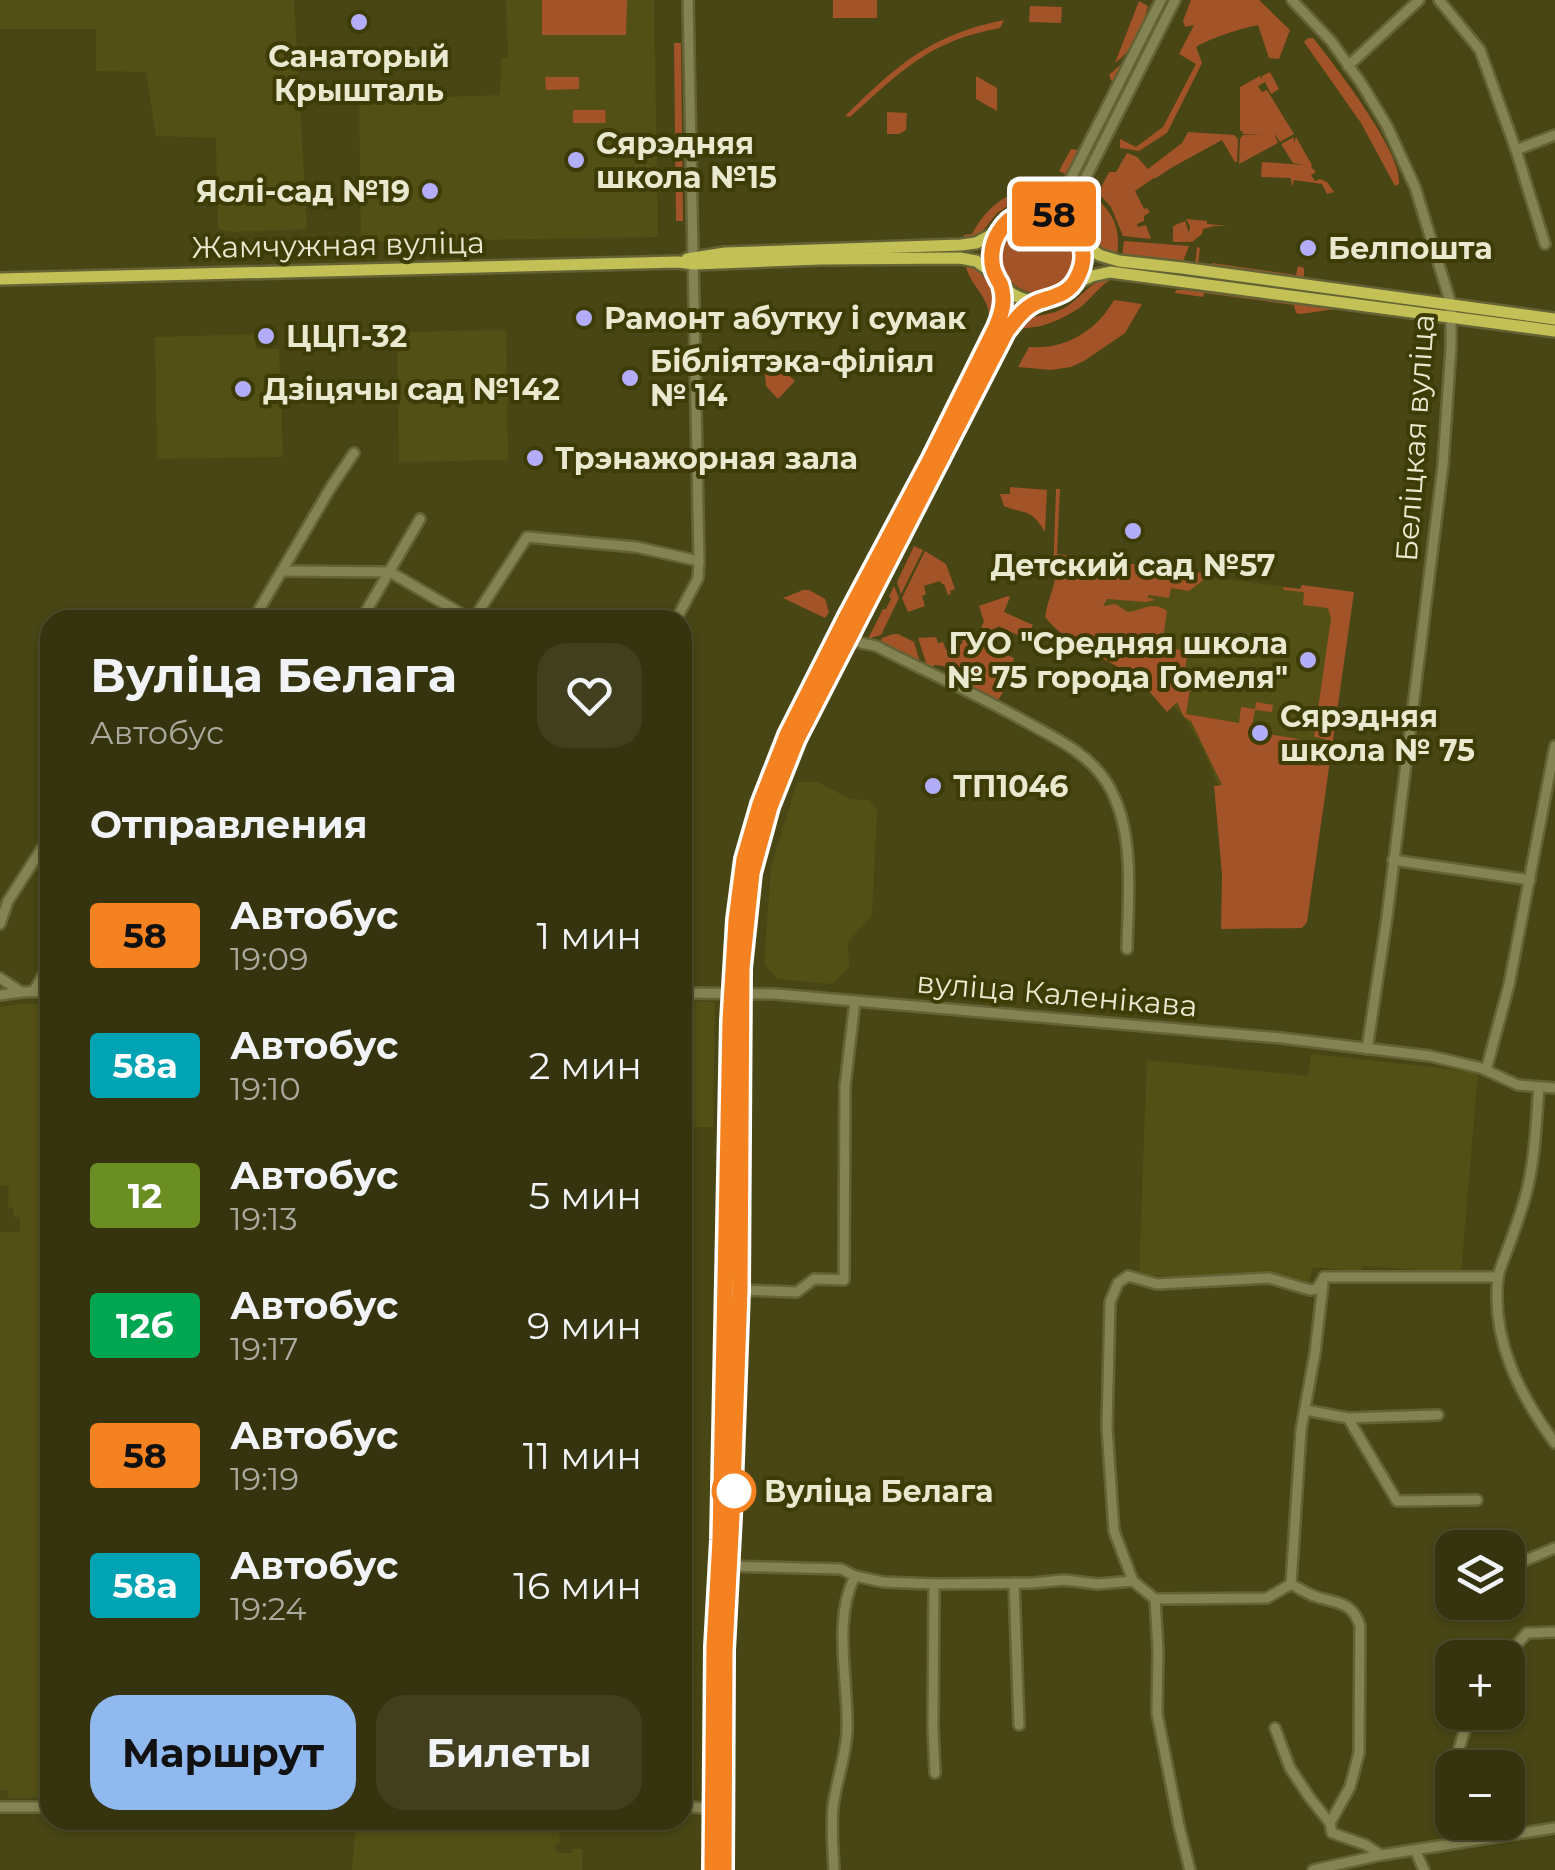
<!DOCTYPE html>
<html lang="ru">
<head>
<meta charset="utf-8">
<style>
	body { margin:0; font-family:Montserrat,sans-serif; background:#413f1d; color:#f1f3f6; height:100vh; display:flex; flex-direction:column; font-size:38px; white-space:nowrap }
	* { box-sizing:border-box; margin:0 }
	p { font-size:32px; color:#aaaa9e }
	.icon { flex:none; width:55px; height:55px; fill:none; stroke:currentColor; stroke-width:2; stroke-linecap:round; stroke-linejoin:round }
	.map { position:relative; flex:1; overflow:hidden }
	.drawer { position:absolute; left:40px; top:610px; width:652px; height:1220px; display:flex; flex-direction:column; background:#36340f; border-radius:30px; box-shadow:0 2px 8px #0004,0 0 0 2px #504f2f }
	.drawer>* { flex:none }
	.badge { padding:0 20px; border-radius:8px; font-size:35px; line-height:65px }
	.controls { position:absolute; left:1435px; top:1530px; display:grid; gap:20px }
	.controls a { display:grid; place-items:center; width:90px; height:90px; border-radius:20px; background:#36340f; box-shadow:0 2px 8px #0004,0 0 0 2px #504f2f; font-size:50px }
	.map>.badge { position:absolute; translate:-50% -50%; box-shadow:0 0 0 5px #fff }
	h2 { padding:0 50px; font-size:38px; line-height:90px }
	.round { display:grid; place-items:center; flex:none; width:105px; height:105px; border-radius:30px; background:#413f1d }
	.overview { display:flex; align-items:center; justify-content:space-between; height:170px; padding:0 50px }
	h1 { font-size:48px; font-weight:700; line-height:75px }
	.primary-button { display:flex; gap:20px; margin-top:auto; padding:20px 50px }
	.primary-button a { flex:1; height:115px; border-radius:30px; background:#90b9f0; color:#111; font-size:40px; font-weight:700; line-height:115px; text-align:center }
	.primary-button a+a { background:#413f1d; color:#f1f3f6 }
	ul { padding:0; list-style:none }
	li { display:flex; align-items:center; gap:30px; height:130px; padding:0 50px }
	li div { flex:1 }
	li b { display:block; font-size:38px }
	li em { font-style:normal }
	li .badge { min-width:110px; font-weight:700; text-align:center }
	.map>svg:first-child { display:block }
	.built { fill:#525014 }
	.green { fill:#a25327 }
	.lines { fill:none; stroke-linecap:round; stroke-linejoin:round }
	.minor-casing { stroke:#656335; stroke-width:14 }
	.major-casing { stroke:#656335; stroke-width:16 }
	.minor { stroke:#848353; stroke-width:9 }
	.major { stroke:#c3c056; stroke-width:11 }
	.line-casing { stroke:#fff; stroke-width:22 }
	.line { stroke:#f58220; stroke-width:15 }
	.poi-dot { fill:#b3adf9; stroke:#3d3b06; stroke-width:4 }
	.stop-dot { fill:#fff; stroke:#f58220; stroke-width:5 }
	.labels { text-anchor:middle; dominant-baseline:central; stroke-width:8; stroke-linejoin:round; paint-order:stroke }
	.poi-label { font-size:30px; font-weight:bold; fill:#e8e9ce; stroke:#3d3b06; text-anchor:start }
	.street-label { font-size:30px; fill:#e8e9ce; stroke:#3d3b06 }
	.stop-label { font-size:30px; font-weight:bold; fill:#e8e9ce; stroke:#3d3b06; text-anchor:start }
</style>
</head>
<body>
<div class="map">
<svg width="1555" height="1870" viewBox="0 0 1555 1870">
	<rect width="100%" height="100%" fill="#484614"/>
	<g class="built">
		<polygon points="0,0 294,0 307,229 233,232 218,229 216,138 156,136 146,72 96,71 96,29 0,29"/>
		<polygon points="506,0 654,0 658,237 361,242 359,100 500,95 501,58 508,57"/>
		<polygon points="506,330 508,460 399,462 397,332"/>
		<polygon points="256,334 256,349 279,349 283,457 157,459 155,337"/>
		<polygon points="1064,557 1346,595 1301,922 1219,788 1203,749 1184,717 1138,672"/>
		<polygon points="797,782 818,782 850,799 869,800 877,810 872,915 848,942 849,968 832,984 777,979 764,964 771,867"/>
		<polygon points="683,1002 713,1002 715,1006 713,1127 683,1127"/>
		<polygon points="23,1003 50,1005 50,1798 8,1798 7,1790 0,1790 0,1232 20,1232 20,1217 13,1217 14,1208 8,1207 9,1187 0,1185 0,1007"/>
		<polygon points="1311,1054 1478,1072 1461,1273 1363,1266 1362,1272 1313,1267 1309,1282 1296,1281 1296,1277 1242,1274 1200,1279 1139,1274 1147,1060 1308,1076"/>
		<polygon points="356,1820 559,1820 560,1843 555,1844 556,1853 572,1853 572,1849 582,1849 582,1870 352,1870"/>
	</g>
	<g class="green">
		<polygon points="542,0 627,0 626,35 542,35"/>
		<rect x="833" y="0" width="44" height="18"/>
		<polygon points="1166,0 1170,0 1079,181 1076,180"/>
		<path d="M1191,0H1259L1290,30L1279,59L1269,58L1258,25C1243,28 1210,38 1196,47L1202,63L1167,133L1139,151L1120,148V139L1136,147L1163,127L1196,64L1179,54L1194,25L1185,27L1183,21Z"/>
		<path d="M1139,1L1148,6C1142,30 1136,47 1115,63Z"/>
		<polygon points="1030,6 1062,7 1061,23 1029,22"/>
		<path d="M1004,20L1000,28C928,41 902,71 850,117L845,116C897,65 930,35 1004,20Z"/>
		<path d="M1308,38H1313C1334,64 1403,153 1399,184L1395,186L1361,123L1304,42Z"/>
		<polygon points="674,43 681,43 683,221 676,221"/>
		<polygon points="1128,58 1067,175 1059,171 1071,149 1078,150 1112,82 1109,75"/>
		<polygon points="1270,72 1279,89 1271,94 1265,82 1258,86 1262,92 1267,90 1294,134 1280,142 1274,133 1278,143 1239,164 1240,139 1243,135 1262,134 1244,134 1240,130 1240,87 1260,76 1262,79 1262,76"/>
		<polygon points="976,76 997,88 997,111 976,99"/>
		<polygon points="545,77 579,77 579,89 546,90"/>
		<polygon points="573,110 605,110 606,123 573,123"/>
		<polygon points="887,112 907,113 906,130 899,134 887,134"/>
		<polygon points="1188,132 1234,135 1238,139 1237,162 1235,162 1222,140 1171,168 1156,178 1154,178 1135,191 1144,209 1147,208 1150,212 1144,216 1144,221 1137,224 1138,227 1146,225 1151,239 1123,236 1111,207 1098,193 1109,172 1116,172 1127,153 1137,157 1148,169 1182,143"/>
		<polygon points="1294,137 1294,143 1296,137 1312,165 1311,167 1316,172 1311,175 1315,181 1320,179 1327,182 1334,192 1327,194 1322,184 1294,180 1292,187 1291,178 1261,177 1262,162 1304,165 1293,163 1281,144"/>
		<path d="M1059,178L1063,181L1053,194L1022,200L1008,206L997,213L978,237L964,240V235L972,234C993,197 1013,190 1054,186Z"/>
		<path d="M1085,191C1110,206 1122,225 1117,255L1098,248C1091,236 1086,223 1079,210Z"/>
		<circle cx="1038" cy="255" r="38"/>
		<polygon points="1186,219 1207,221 1207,224 1228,226 1214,226 1203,229 1202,234 1192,242 1173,242 1173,226 1185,221 1189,233 1190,226"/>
		<polygon points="1124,241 1189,246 1182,264 1122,256"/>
		<polygon points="1197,247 1200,248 1198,264 1212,266 1212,263 1296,275 1298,266 1304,268 1304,279 1195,266"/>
		<path d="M963,263L978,268C989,285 1001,300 994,320L989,318C990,298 971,286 966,267H963Z"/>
		<polygon points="1121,266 1403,304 1403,307 1120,269"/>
		<path d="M1107,278H1114C1101,283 1091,300 1078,309C1067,316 1054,322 1041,326C1033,328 1025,327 1018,330L1016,328C1026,314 1045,317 1060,310C1079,302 1087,283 1107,278Z"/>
		<polygon points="1176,290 1195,290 1342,308 1301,314 1296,313 1294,305 1204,293 1203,297 1175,293"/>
		<path d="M1114,300L1142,304L1125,333L1084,361L1071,367L1051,370L1018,367L1029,347C1064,350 1097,331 1114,300Z"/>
		<polygon points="775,363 795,381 778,399 766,386 765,374"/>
		<path d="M1010,487L1047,490L1045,532C1030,507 1025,515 1004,506L1000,494H1010Z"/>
		<path d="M1056,489H1060L1057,554L1211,574L1189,591L1171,588L1169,598L1149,595L1147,597L1155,600L1146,602L1107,599L1103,606L1115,604L1128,612C1144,610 1152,600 1167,611L1162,647L1188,651L1183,681L1186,685L1191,683L1186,714L1239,723L1241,707L1255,709L1256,702L1273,705L1272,712L1255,710L1251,731L1298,739L1301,745L1299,763L1321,766L1325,739L1314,737L1331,618L1328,608L1303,605L1304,592L1284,590L1283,587L1300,589L1302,585L1354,592L1307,922L1302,928L1221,929L1222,874L1214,786L1222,785L1191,721L1184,717L1177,702L1167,712C1157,700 1146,687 1133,677C1102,654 1070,648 1045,617C1048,597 1058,581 1057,561L1055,577L1053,578Z"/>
		<polygon points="914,546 923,550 901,594 897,582"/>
		<polygon points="925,551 946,564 955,589 950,591 951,594 948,595 944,584 942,584 940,581 924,586 926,594 922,596 925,606 908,612 902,598"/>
		<polygon points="894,586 899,598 881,635 868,639 883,609 886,609 891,599 889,597"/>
		<polygon points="803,590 809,590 825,599 829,612 825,618 783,598"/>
		<polygon points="1008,596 1010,597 1004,612 1033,625 1026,639 998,626 994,631 988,628 984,630 981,627 984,622 979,606"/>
		<polygon points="959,628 962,628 963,631 969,629 972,639 1014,658 1009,682 997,702 951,679 950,673 944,666 935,665 928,669 918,638 936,637 938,643 943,642 946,650 962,644 963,639"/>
		<path d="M841,634L844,636C806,712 763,788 747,872C741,903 740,934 738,965H734C737,921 740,876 752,834C773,764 808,699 841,634Z"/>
		<polygon points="893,634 898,634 914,642 921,665 879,645 882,638"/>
		<polygon points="732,1024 736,1024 734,1277 727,1538 722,1538"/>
		<polygon points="720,1588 723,1588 720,1870 715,1870 715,1715"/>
	</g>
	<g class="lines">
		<defs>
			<g id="minor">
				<polyline points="1292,0 1331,41 1361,83 1387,126 1415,187 1451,304 1451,347 1443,465 1387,917 1367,1049"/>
				<polyline points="1439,0 1480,50 1516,150 1545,244"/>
				<polyline points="1348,66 1419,0"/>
				<polyline points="1516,150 1555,135"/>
				<polyline points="1034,211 1052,202 1065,190 1161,0"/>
				<polyline points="1076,233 1075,201 1078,193 1175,0"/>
				<polyline points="282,571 390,572 472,620"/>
				<polyline points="253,620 331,487 354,453"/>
				<polyline points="361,620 420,519"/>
				<polyline points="473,620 527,537 636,547 699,561"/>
				<polyline points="676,620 698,578 699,561 688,0"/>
				<path d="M850,634L861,643L876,646C927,672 978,695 1028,723C1057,739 1089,754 1107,783C1136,830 1128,896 1127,949"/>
				<polyline points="1393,860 1530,880"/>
				<polyline points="0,924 8,901 50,836"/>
				<polyline points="0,978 21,992 50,991"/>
				<polyline points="34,991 50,963"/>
				<polyline points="682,993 775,994 1281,1038 1430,1056 1481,1068 1518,1085 1555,1088"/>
				<polyline points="0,995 21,992"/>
				<polyline points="1486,1070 1509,985 1555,746"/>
				<path d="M1539,1088C1536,1119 1536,1150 1529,1181C1525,1203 1516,1226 1508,1248C1505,1257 1500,1267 1498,1277C1491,1340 1519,1394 1555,1443"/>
				<polyline points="1324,1277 1498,1277"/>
				<polyline points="740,1290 797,1292 814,1279 844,1280 845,1086 855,1001"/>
				<polyline points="1305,1410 1348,1418 1397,1501 1477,1500"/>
				<polyline points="1348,1418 1438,1415"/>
				<polyline points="725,1566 841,1569 855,1576"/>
				<polyline points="1508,1566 1514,1565 1555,1548"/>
				<polyline points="1014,1583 1019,1725"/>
				<polyline points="934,1584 933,1728 935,1773"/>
				<polyline points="1291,1584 1301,1430 1315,1353 1323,1284"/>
				<path d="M1155,1599L1267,1598L1291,1584C1298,1588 1306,1593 1314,1596C1336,1604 1352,1600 1360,1626L1359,1753L1350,1787L1330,1823L1332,1833L1366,1845L1381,1855"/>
				<polyline points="1481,1658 1512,1650 1527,1633 1555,1632"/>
				<polyline points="1275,1728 1290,1768 1310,1798 1330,1823"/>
				<polyline points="1459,1768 1459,1749 1470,1712"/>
				<polyline points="682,1806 713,1809"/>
				<polyline points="0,1807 50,1807"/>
				<polyline points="1458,1822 1459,1842"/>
				<polyline points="1415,1850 1424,1870"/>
				<polyline points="712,1870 714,1647 719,1540 730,993 738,892 744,859 760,803 787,735 840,629 931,460 996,327 1003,309 1000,282"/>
				<polyline points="724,1870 725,1650 734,1491 740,1290 742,967 752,873 770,807 797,739 1006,332 1018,316 1040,301"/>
				<path d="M834,1870C833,1849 831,1828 833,1807C836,1782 846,1756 847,1731C849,1683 832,1620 855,1576L883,1582L934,1584L1032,1583L1064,1580L1098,1584L1133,1581"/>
				<polyline points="1190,1870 1179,1826 1157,1713 1158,1650 1155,1599 1133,1581 1114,1531 1107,1427 1110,1302 1118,1283 1128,1276 1157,1284 1269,1278 1310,1290 1317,1289 1324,1277"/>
				<polyline points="1313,1870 1381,1855 1555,1828"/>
			</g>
			<g id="major">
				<circle cx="1037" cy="256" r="45"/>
				<polyline points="1078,236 1099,255 1119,261 1182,268 1555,319"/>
				<polyline points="687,259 725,253 961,245 976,243 999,231"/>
				<polyline points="0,279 678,262 694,264 820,259 960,258 976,261 993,273"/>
				<polyline points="1072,285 1092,276 1110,272 1555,331"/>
			</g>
		</defs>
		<use href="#minor" class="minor-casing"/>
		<use href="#major" class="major-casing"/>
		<use href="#minor" class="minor"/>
		<use href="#major" class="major"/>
	</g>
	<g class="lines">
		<defs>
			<path id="line" d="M712,1870L714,1647L720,1540L730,1021L736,920L744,859L760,804L787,735L847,616L930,460L996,327C1001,315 1005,303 1002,290C1000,280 1000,285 996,276C989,263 991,244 999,232C1028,184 1105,227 1077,278C1069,294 1055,296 1040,301C1025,306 1015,320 1006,332L797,739L770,807L752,873L742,968L740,1290L732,1516L725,1650L724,1870"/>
		</defs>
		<use href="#line" class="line-casing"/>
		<use href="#line" class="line"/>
	</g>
	<g class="poi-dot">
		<circle cx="359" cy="22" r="10"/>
		<circle cx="576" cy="160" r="10"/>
		<circle cx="430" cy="191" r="10"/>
		<circle cx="1308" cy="248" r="10"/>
		<circle cx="584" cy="318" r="10"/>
		<circle cx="266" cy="336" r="10"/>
		<circle cx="630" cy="378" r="10"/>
		<circle cx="243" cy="389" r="10"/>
		<circle cx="535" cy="458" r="10"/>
		<circle cx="1133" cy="531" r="10"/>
		<circle cx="1308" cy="660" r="10"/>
		<circle cx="1260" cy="733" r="10"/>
		<circle cx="933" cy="786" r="10"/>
	</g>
	<circle class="stop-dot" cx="734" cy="1491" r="20"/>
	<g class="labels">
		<g class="poi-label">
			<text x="359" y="56" text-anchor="middle">Санаторый<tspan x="359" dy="34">Крышталь</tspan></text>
			<text x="596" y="143">Сярэдняя<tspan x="596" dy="34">школа №15</tspan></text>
			<text x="410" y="191" text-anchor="end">Яслі-сад №19</text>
			<text x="1328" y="248">Белпошта</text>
			<text x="604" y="318">Рамонт абутку і сумак</text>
			<text x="286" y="336">ЦЦП-32</text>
			<text x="650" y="361">Бібліятэка-філіял<tspan x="650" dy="34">№ 14</tspan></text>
			<text x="263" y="389">Дзіцячы сад №142</text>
			<text x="555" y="458">Трэнажорная зала</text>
			<text x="1133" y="565" text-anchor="middle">Детский сад №57</text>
			<text x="1288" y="643" text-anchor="end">ГУО "Средняя школа<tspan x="1288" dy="34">№ 75 города Гомеля"</tspan></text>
			<text x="1280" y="716">Сярэдняя<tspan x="1280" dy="34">школа № 75</tspan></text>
			<text x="953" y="786">ТП1046</text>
		</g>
		<g class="street-label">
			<text transform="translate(338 245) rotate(-1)">Жамчужная вуліца</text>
			<text transform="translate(1415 438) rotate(-86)">Беліцкая вуліца</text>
			<text transform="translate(1057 994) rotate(5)">вуліца Каленікава</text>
		</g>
		<g class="stop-label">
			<text x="764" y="1491">Вуліца Белага</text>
		</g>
	</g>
</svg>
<div class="controls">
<a><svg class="icon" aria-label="layers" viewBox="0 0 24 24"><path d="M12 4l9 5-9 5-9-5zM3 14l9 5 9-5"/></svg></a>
<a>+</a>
<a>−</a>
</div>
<b class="badge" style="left:1054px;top:214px;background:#f58220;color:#111">58</b>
<section class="drawer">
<div class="overview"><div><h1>Вуліца Белага</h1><p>Автобус</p></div><a class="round"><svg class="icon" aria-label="heart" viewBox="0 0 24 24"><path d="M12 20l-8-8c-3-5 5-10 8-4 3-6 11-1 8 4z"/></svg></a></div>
<h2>Отправления</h2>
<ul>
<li><span class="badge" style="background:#f58220;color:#111">58</span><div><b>Автобус</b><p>19:09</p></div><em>1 мин</em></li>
<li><span class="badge" style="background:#00a3b4;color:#fff">58а</span><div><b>Автобус</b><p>19:10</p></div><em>2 мин</em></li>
<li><span class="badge" style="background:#6b8e23;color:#fff">12</span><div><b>Автобус</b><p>19:13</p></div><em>5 мин</em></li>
<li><span class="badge" style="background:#00a651;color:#fff">12б</span><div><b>Автобус</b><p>19:17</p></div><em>9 мин</em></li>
<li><span class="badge" style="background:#f58220;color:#111">58</span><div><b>Автобус</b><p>19:19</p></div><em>11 мин</em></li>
<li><span class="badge" style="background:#00a3b4;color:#fff">58а</span><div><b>Автобус</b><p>19:24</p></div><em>16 мин</em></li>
</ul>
<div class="primary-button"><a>Маршрут</a><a>Билеты</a></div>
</section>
</div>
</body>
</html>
